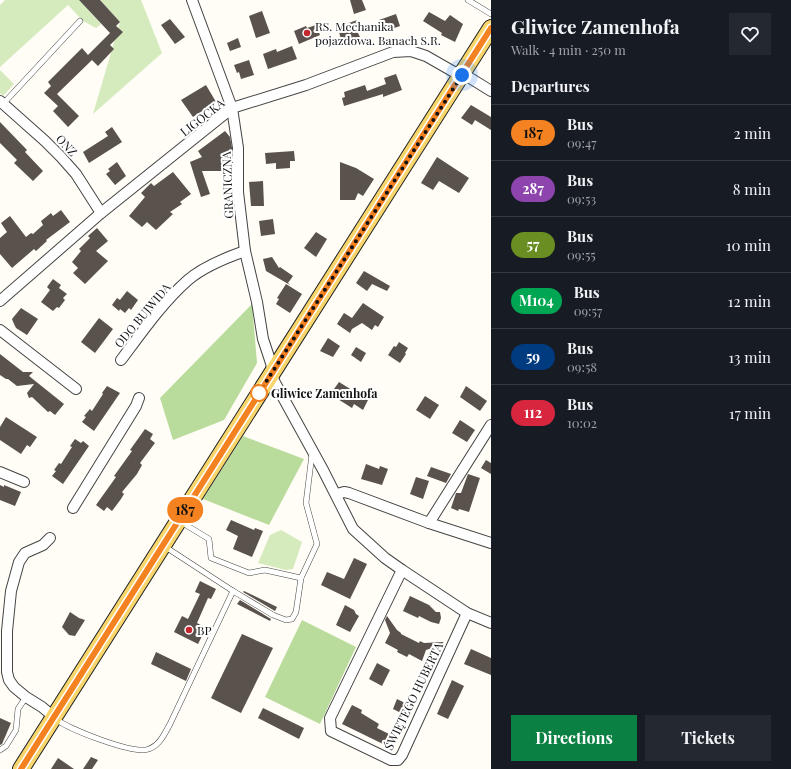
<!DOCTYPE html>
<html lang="en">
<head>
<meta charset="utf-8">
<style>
	body { margin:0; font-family:"Playfair Display",serif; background:#242831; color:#f1f3f6; height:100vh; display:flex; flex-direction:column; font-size:15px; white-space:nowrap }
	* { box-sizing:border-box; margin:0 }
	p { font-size:13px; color:#9ea1a6 }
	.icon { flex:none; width:22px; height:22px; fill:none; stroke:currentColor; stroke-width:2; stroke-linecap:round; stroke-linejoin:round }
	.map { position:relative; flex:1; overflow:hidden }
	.side { display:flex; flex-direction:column; background:#171b24; width:300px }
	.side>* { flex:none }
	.badge { padding:0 8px; border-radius:13px; font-size:14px; line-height:26px }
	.you { position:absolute; width:20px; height:20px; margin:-10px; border:3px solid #fff; border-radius:50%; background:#1a73e8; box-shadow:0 0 0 6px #1a73e833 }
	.map>.badge { position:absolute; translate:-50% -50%; box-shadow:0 0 0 2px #fff }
	h2 { padding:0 20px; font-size:15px; line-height:36px }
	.round { display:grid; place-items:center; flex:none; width:42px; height:42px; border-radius:0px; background:#242831 }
	.summary { display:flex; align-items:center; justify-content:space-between; height:68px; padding:0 20px }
	h1 { font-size:19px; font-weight:700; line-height:30px }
	.primary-button { display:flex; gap:8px; margin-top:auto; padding:8px 20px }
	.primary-button a { flex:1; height:46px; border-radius:0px; background:#0b8043; color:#fff; font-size:16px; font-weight:700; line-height:46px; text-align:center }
	.primary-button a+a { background:#242831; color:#f1f3f6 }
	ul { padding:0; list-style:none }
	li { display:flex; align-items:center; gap:12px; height:56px; padding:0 20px; border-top:1px solid #363941 }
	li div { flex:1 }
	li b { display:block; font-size:15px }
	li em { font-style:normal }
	li .badge { min-width:44px; font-weight:700; text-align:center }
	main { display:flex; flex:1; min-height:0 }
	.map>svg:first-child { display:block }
	.green { fill:#d5ebbd }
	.forest { fill:#b9dc9c }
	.building { fill:#5a524d }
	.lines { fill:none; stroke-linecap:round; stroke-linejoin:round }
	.lane-casing { stroke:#444; stroke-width:6 }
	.street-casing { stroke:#444; stroke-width:12 }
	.primary-casing { stroke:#222; stroke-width:18 }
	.lane { stroke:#fff; stroke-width:5 }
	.street { stroke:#fff; stroke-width:10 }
	.primary { stroke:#f9d66b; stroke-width:16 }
	.line-casing { stroke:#fff; stroke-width:9 }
	.line { stroke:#f58220; stroke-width:6 }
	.walk { stroke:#111; stroke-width:4; stroke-dasharray:0 7.2 }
	.poi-dot { fill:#c4262e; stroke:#fff; stroke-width:1.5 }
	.stop-dot { fill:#fff; stroke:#f58220; stroke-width:2 }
	.labels { text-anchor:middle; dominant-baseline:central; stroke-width:4; stroke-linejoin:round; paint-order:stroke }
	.poi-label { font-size:12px; fill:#111; stroke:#fff; text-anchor:start }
	.street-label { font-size:12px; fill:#111; stroke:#fff }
	.stop-label { font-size:12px; font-weight:bold; fill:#111; stroke:#fff; text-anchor:start }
</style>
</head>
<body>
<main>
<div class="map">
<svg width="491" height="769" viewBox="0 0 491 769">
	<rect width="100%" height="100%" fill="#fffdf5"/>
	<g class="green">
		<polygon points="5,0 79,0 101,24 96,28 83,21 68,5 0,67 0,5"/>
		<polygon points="100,0 141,0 162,53 93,114 120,22"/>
		<polygon points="0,70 14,84 3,96 0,93"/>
		<polygon points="281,530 302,542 293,569 286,570 258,563 270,535"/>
	</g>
	<g class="forest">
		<polygon points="252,304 257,363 224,420 173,440 160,398"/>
		<polygon points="243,436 304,459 269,525 203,499"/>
		<polygon points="302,620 356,647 320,724 265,697"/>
	</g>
	<g class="building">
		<polygon points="79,0 100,0 120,22 116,26 123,32 110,45 114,49 98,66 92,60 57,94 79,116 68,127 53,111 58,106 44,93 51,86 48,82 82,48 88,55 110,33"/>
		<polygon points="350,0 362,0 366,10 354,14"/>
		<polygon points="262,11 270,33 256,38 249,16"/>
		<polygon points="429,12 445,21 450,15 463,24 455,42 441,35 442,33 423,21"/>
		<polygon points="396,14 400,26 383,32 379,20"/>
		<polygon points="170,19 185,37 175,44 161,25"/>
		<polygon points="357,20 358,33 361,39 344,45 340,36 338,27"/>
		<polygon points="316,25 320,35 299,44 294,31 306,26 307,28"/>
		<polygon points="238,38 241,47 230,51 227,43"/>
		<polygon points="292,46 297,59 268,69 263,54 276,49 277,52"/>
		<polygon points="249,60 254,75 241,79 239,72 237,73 234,65"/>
		<polygon points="396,74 402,90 383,97 383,94 344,106 342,98 345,97 344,92 365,85 367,91 386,84 384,78"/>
		<polygon points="206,85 216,102 193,117 181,100"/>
		<polygon points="471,105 491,117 491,130 475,120 472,125 461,118"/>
		<polygon points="0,122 27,150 25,152 43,171 33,181 14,163 17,160 0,143"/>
		<polygon points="112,127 122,142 89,163 83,152 108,136 105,132"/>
		<polygon points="225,131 230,137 232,148 232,171 202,171 210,194 201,197 190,162 202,157 198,151"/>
		<polygon points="294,151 295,161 290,161 290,168 276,169 276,163 266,164 265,153"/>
		<polygon points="437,157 469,178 459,193 439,181 433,190 421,183"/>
		<polygon points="117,162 126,176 115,185 106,174 110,171 108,169"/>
		<polygon points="340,162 356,168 374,179 363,196 358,193 355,200 340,200"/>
		<polygon points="173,172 191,194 180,202 182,204 170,212 173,214 156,230 147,222 142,227 129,216 145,197 141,193 151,183 154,186"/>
		<polygon points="263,181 264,206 251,206 249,182"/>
		<polygon points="61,210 70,222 46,240 47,241 36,251 34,249 12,268 0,254 0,238 7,232 1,223 10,216 26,237 31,233 33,234 43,225 41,221 51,213 53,216"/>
		<polygon points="273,219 275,234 261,236 259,221"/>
		<polygon points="97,228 108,241 96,251 108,261 85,284 73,273 78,268 72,262 81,251 79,249 90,238 88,236"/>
		<polygon points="316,232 327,239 316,257 304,248"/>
		<polygon points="272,257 279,268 280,267 293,276 288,283 290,285 266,271 263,259"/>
		<polygon points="364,271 390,286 387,291 372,284 367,291 356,283"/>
		<polygon points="53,279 61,285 59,288 67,294 63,298 65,300 59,308 57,307 53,311 41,302 50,290 47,287"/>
		<polygon points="286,284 302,294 290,313 276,304 279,299 277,298"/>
		<polygon points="127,291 138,300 131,310 129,308 125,313 120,309 119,311 112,305 117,298 120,300"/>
		<polygon points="363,303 384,317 378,327 375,325 372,330 362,323 352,329 350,333 337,324 344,313 352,318"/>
		<polygon points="21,308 38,319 27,335 16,328 14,324 12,319"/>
		<polygon points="99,318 113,329 95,353 81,342"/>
		<polygon points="328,338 340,346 333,357 320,351"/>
		<polygon points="399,342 408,348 405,353 406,354 400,363 388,355 394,346 396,347"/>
		<polygon points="356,347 366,353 361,362 351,355"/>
		<polygon points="0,354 23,372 33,372 29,376 64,404 55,415 50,411 48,412 32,397 29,398 27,393 34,384 17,386 8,379 6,379 0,375"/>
		<polygon points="339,382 368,400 363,410 354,404 352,408 333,396 337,390 334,389"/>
		<polygon points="107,386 120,393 94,431 82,422 86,417 84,416 90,409 92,411 103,394 102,393"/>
		<polygon points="466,386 487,401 480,411 460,397"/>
		<polygon points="425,396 439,405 430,419 416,410"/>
		<polygon points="6,417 37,437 30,447 27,445 21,454 0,440 0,427"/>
		<polygon points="460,420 475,430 467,442 452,433"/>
		<polygon points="145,429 153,434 150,439 155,443 140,463 142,465 137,474 122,492 124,494 121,499 112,511 107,507 104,511 96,505 116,477 114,476 132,451 130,450"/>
		<polygon points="75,439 81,443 83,441 89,446 63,484 52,476 56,471 54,470 59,463 61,464 72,447 70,446"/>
		<polygon points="486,460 491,463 491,474 481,468"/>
		<polygon points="366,464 379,469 380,466 388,469 382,485 361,479"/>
		<polygon points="431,467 451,474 446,483 427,476"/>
		<polygon points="468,474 480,478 469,512 459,509 458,511 451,508 456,493 461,493"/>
		<polygon points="416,477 429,481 423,499 410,494"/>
		<polygon points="0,485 4,487 4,485 21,492 15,506 0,500"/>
		<polygon points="231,520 254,530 255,528 263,531 252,557 233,549 238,536 226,530"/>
		<polygon points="354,558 367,564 350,599 321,585 327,572 344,579"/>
		<polygon points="200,581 216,589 211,599 208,598 197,623 206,628 198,644 174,632 182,616 188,619 200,594 195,592"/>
		<polygon points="244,591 277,607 275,611 243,592"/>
		<polygon points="410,596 429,605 436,612 440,612 441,618 439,624 431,622 419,616 418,618 403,611"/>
		<polygon points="240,600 271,619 270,621 237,604"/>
		<polygon points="345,605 354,610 356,614 359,616 350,632 336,625"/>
		<polygon points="70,612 79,618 85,620 75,636 69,635 62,627"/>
		<polygon points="387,616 397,630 401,633 401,634 419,643 420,641 424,643 443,642 444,644 426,650 422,661 409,654 407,657 397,652 398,650 385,643 390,633 385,620"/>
		<polygon points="242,634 273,648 241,713 211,698"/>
		<polygon points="471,649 491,658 491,675 464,664"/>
		<polygon points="156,652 191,669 186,681 151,664"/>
		<polygon points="377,663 390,670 382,686 369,679"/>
		<polygon points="452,680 464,686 448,719 437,714"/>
		<polygon points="397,699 409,705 405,715 393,709"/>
		<polygon points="352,705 362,710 361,713 379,724 377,728 389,734 383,744 342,724"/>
		<polygon points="263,708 304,728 299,739 258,718"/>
		<polygon points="0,718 11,723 2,744 0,745"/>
		<polygon points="91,757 98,760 92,769 83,769"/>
		<polygon points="58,758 74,769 51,769"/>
	</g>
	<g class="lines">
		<defs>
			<g id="lane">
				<polyline points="468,0 491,14"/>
				<polyline points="3,104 80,21"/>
				<polyline points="181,522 209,539 211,558 249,573 265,570 301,578 317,544 306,503 312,454"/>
				<polyline points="233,591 273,615 286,620 292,619 296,612 301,578"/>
				<path d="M56,719C68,729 134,755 149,749C160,745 165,733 170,724L233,591L164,546"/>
				<polyline points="0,750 6,746 16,730 18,709 26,697"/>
			</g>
			<g id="street">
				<polyline points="192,0 232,108 238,148 238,192 245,251 257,302 263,339 271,363 274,381 323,470 353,529 385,558 402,570 467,613 491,623"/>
				<polyline points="0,101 45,141 61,157 76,174 101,213"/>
				<polyline points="0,301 101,213 232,108 306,85 393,52 411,51 426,56 454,72 470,78 491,91"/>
				<polyline points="0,330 76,389"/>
				<path d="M121,360C142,332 162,303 188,280C203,267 225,258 245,251"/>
				<polyline points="0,472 24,482"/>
				<polyline points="337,494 344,492 349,493 429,523 491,543"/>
				<polyline points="73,508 136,406 139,398"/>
				<polyline points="429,523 491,425"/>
				<polyline points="50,538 43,545 25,553 19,562 11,591 7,631 7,672 9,680 14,687 26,697 42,707 54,717"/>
				<polyline points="402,570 330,718 331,731 391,760 398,760 402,755 467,613"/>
			</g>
			<polyline id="primary" points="21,769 491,28"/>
		</defs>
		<use href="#lane" class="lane-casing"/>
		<use href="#street" class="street-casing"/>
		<use href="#primary" class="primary-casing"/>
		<use href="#lane" class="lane"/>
		<use href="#street" class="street"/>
		<use href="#primary" class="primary"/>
	</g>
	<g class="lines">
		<defs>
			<polyline id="line" points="21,769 491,28"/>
		</defs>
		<use href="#line" class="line-casing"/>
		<use href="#line" class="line"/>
		<polyline class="walk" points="259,393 462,75"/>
	</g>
	<g class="poi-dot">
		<circle cx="307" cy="33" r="4"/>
		<circle cx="189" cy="630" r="4"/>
	</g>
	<circle class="stop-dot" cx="259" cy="393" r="8"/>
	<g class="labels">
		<g class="poi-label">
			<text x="315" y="26">RS. Mechanika<tspan x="315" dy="14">pojazdowa. Banach S.R.</tspan></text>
			<text x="197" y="630">BP</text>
		</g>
		<g class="street-label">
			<text transform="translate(202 117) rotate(-38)">LIGOCKA</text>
			<text transform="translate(67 145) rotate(47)">ONZ</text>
			<text transform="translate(227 185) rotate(-92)">GRANICZNA</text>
			<text transform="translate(142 315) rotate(-50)">ODO BUJWIDA</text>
			<text transform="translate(413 696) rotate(-64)">ŚWIĘTEGO HUBERTA</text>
		</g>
		<g class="stop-label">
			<text x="271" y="393">Gliwice Zamenhofa</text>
		</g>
	</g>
</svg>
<div class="you" style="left:462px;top:75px"></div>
<b class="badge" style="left:185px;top:510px;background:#f58220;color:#111">187</b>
</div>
<section class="side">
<div class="summary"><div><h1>Gliwice Zamenhofa</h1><p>Walk · 4 min · 250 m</p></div><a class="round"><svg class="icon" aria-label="heart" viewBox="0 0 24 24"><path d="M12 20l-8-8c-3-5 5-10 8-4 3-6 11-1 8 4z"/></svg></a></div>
<h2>Departures</h2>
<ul>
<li><span class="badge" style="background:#f58220;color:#111">187</span><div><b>Bus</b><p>09:47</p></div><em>2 min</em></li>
<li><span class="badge" style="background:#8e44ad;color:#fff">287</span><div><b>Bus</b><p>09:53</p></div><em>8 min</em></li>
<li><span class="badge" style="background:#6b8e23;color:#fff">57</span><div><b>Bus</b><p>09:55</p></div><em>10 min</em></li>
<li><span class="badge" style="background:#00a651;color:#fff">M104</span><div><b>Bus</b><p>09:57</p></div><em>12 min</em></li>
<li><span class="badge" style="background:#003b80;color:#fff">59</span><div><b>Bus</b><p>09:58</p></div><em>13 min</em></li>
<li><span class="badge" style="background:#d7263d;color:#fff">112</span><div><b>Bus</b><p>10:02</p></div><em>17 min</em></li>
</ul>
<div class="primary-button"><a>Directions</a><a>Tickets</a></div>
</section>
</main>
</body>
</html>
